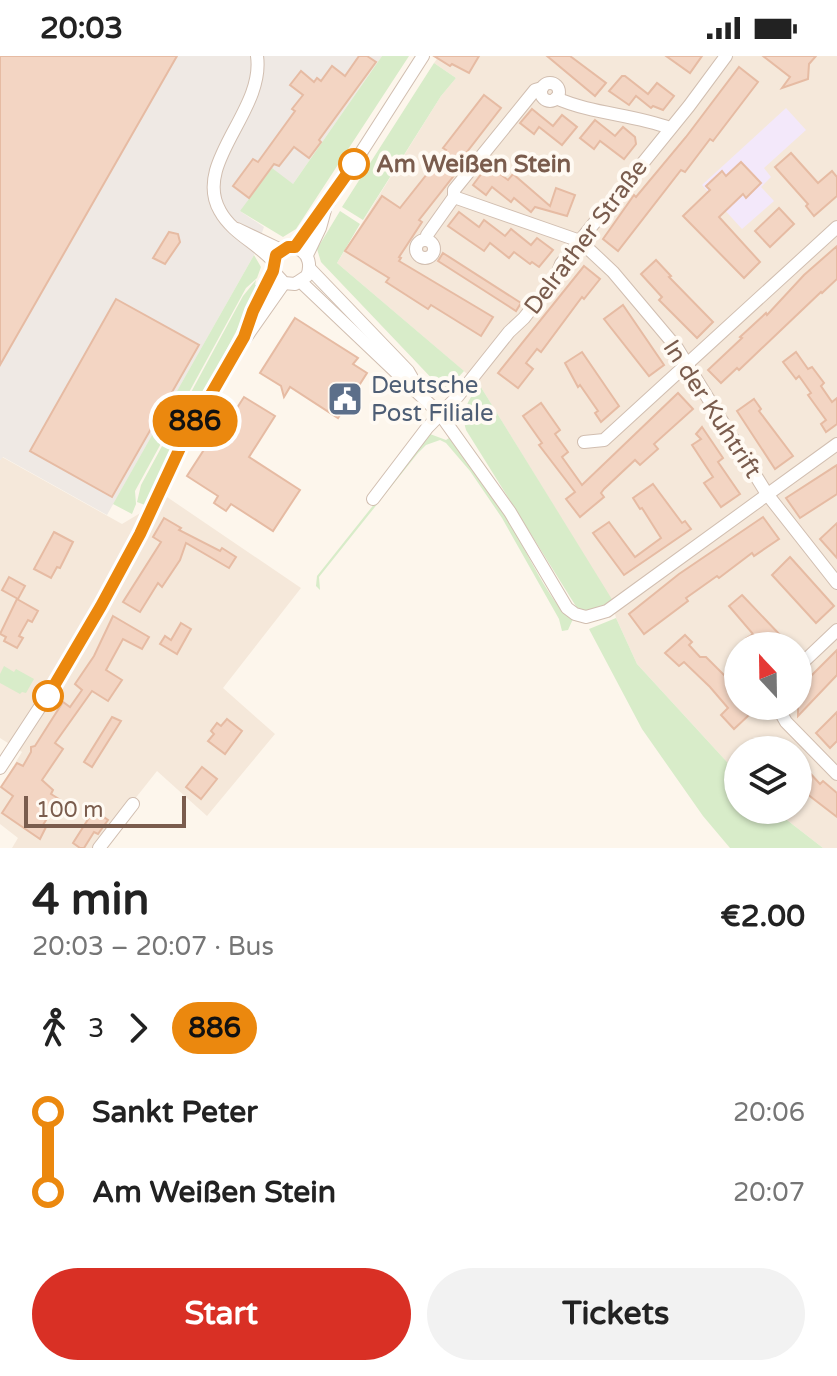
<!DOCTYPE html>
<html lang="en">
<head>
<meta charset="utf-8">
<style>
	body { margin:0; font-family:"Varela Round",sans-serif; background:#f2f2f2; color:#222; height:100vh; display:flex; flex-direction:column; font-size:30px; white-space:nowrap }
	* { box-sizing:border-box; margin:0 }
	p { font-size:26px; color:#767676 }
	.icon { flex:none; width:44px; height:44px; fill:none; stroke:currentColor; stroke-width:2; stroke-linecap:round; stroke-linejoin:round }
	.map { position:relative; height:792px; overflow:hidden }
	.panel { display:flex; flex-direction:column; background:#fff; flex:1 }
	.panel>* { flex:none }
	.badge { padding:0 16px; border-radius:26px; font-size:28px; line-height:52px }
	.needle { width:52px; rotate:338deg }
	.buttons { position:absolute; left:724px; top:576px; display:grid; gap:16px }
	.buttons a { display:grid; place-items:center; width:88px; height:88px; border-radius:50%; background:#fff; box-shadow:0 2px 6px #0004; font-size:40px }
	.scale { position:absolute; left:24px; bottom:20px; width:162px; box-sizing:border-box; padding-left:8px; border:4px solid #7a5c4d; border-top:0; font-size:22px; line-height:28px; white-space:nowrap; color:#7a5c4d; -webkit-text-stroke:6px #fffaf3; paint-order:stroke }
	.map>.badge { position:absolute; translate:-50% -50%; box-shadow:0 0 0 4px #fff }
	.legs { display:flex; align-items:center; gap:12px; height:88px; padding:0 32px; font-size:26px }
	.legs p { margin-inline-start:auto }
	.head { display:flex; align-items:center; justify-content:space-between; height:136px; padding:0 32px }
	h1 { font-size:44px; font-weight:700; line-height:60px }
	.cta { display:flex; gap:16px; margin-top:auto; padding:16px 32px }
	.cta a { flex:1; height:92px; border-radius:48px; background:#d93025; color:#fff; font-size:32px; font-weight:700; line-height:92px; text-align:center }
	.cta a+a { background:#f2f2f2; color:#222 }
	ul { padding:0 32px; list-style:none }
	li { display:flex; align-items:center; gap:28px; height:80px; font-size:30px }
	li i { display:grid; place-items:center; width:12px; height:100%; margin:0 10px; background:currentColor }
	li i::after { content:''; width:20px; height:20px; margin:-10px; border:6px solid; border-radius:50%; background:#fff }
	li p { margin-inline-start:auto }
	li:first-child i { background:linear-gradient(#0000 50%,currentColor 0) }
	li:last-child i { background:linear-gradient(currentColor 50%,#0000 0) }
	.status { display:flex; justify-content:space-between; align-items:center; height:56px; padding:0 40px; background:#fff; direction:ltr }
	.status svg { height:22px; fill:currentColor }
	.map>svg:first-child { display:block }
	.residential { fill:#f5e8da; fill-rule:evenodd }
	.industrial { fill:#efe9e4 }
	.education { fill:#f3e8fa }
	.green { fill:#d8ecc9 }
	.building { fill:#f3d5c3; stroke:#e6bba3; stroke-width:2 }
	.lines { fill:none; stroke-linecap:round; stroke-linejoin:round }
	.minor-casing { stroke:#d1beb0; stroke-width:14 }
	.minor { stroke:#fff; stroke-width:12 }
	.line-1-casing { stroke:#fff; stroke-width:18 }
	.line-1 { stroke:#eb880e; stroke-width:12 }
	.stop-1-dot { fill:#fff; stroke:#eb880e; stroke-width:4 }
	.labels { text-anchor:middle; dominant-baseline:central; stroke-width:8; stroke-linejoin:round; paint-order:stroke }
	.stop-label { font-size:24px; font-weight:bold; fill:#7a5c4d; stroke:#fffaf3; text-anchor:start }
	.street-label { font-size:24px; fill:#7a5c4d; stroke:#fffaf3 }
	.service-label { font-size:24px; fill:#4e5e75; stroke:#fffaf3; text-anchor:start }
</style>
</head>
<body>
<div class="status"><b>20:03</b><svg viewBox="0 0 49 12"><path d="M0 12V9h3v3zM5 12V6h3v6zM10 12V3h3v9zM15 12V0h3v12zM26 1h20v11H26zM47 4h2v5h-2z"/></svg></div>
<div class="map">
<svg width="837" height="792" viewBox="0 0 837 792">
	<rect width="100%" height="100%" fill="#fdf6ec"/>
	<g class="residential">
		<path d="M439,0H837V792H823L774,754H798V694H738V718L637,608L616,562L612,545L479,328L337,207L441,40L456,22L434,7ZM738,590H798V650H738Z"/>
		<polygon points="2,401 122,468 167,441 301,532 223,632 275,678 207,760 157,715 96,792 12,792 18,782 0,768 0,732 22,696 0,682 0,404"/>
	</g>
	<polygon class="industrial" points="0,0 382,0 293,128 240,155 264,171 254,199 107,459 3,401 0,404"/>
	<polygon class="education" points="786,52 806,74 764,112 771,121 761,131 774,145 742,173 702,129"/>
	<g class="green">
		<polygon points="382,0 409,0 296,173 283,181 240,155 272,112 293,128"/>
		<polygon points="434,7 456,22 441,40 363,164 342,151"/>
		<polygon points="340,155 360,168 337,207 464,315 452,328 443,333 439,330 321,206 317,193"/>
		<polygon points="254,199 261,211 257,222 246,232 135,435 136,448 132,458 113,448"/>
		<polygon points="256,224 255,229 261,228 145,449 137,446 141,429 243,240"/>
		<path d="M479,328L613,545C599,554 593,557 577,552L466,374C460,354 469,345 479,328Z"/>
		<path d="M430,378L446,384L449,382C468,407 487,432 505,458C521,483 551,552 573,563L568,574L562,575L559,563L502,462L470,415L446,387L440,384L426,389L418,397L319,521L320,534L316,530L317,520Z"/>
		<polygon points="616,562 637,608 738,718 738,754 774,754 823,792 730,792 703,760 642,673 589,573"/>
		<polygon points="4,610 14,616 16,613 34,623 26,637 22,636 20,638 0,627 0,618"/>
	</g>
	<g class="building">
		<polygon points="0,0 177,0 0,309"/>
		<polygon points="359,0 367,0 376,6 319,84 321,86 309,102 294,91 279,110 274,108 249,142 233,130 253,103 258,106 295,55 292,53 303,39 290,29 301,15 314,26 317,22 321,25 332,10 345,20"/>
		<polygon points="434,0 479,0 469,17 452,8 450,10"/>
		<polygon points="547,0 570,0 606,27 595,40"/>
		<polygon points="666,0 702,0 690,17"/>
		<polygon points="763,0 816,0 809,8 808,23 782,32 790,21"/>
		<polygon points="739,11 758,26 713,85 710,83 685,116 681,114 618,195 603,183 634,139 636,141 686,81"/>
		<polygon points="622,20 625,20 648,38 657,27 674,40 663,54 653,50 651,52 636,40 629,49 609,35"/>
		<polygon points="484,39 501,52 460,105 463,108 419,164 422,166 399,201 401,202 399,205 493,261 481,280 431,249 428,253 386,226 389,222 345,195 382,140 400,152 446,94 443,92"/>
		<polygon points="532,53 553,70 562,59 577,71 562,89 539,71 534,78 520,67"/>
		<polygon points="595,64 615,80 623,71 635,81 636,88 624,103 600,85 594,93 580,82"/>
		<polygon points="791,97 818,127 832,115 837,121 837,140 814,160 806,150 808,148 775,111"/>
		<polygon points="741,106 761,127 746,142 743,138 719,161 760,206 744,222 683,160 710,134 706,130 722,115 726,120"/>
		<polygon points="488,109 508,124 513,118 550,150 556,132 575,139 567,160 535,151 531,156 514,142 511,146 492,131 486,139 473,129"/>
		<polygon points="779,152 794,168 770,191 755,175"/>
		<polygon points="459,156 479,171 484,164 505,180 511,173 531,189 537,182 553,194 539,211 532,206 530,208 514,196 509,202 490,187 484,195 448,170"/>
		<polygon points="169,176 178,178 180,186 165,208 153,202"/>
		<polygon points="837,190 837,223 822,237 821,236 739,314 737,312 721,327 708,314 742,282 740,281 766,257 767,259 804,219"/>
		<polygon points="443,197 521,247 516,255 438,205"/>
		<polygon points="656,204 671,220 669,221 713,266 697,282 659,244 662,241 641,218"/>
		<polygon points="584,210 600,223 584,243 582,241 541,296 537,293 526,307 533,313 518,332 498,317"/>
		<polygon points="116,243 199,289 112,441 30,395"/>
		<polygon points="623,249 664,309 649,320 604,263"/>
		<polygon points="295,262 358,302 353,308 367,317 338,362 290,331 284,341 281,330 260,317"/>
		<polygon points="582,296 619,350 601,366 595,357 598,355 580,329 578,331 565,307"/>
		<polygon points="796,296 808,313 812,311 824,327 821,330 832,346 837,342 837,368 826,376 821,368 826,364 808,339 811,337 799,320 796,323 783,306"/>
		<polygon points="678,337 693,353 654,388 658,393 640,409 635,404 604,433 601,437 604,441 580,461 566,443 575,436 539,389 542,387 523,360 541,347 560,374 555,378 568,396 562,401 582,429"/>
		<polygon points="244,341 275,360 249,401 300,434 273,475 231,448 226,455 214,447 218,440 187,420 209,386 213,389"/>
		<polygon points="754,343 761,353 759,355 793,400 775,413 737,355"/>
		<polygon points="702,371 723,402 718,406 740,438 721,451 704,427 713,421 692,389 701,383 696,378"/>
		<polygon points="837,409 837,438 800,462 786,442"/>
		<polygon points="653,428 682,467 685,465 691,473 624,519 593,477 609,466 635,501 661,482 642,452 640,453 633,442"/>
		<polygon points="763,461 779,483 754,500 752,497 719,522 717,520 686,542 688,545 644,578 629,558 679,518"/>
		<polygon points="164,462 181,472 179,474 220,495 222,492 236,501 229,512 186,487 180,504 162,531 158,527 140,556 123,546 161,486 153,481"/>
		<polygon points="837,467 837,502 820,483"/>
		<polygon points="54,476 73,486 60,512 57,511 51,522 34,513"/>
		<polygon points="790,501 834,550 816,567 772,519"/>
		<polygon points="9,521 25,530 18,543 2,534"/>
		<polygon points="742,539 782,581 772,590 755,590 747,582 753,578 729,550"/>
		<polygon points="17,543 38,555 32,566 28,564 19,580 23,582 17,592 4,585 6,581 0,578"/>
		<polygon points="113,560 149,581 142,593 123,583 106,614 122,624 108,645 92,635 55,687 63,693 42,724 53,734 51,738 59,743 43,769 46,771 40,783 2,757 13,740 1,731 17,707 23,710 31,696 31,691 35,690 63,646 70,651 82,634 75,628 94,600"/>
		<polygon points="181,567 191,573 177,598 160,588 165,580 171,584"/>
		<polygon points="685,579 692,586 689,589 700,601 706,601 736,631 729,638 749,659 734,673 721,659 728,652 710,631 684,606 679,610 665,597"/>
		<polygon points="837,594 837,619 798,660 798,633"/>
		<polygon points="837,656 837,685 830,692 816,677"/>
		<polygon points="112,661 121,665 92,711 84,706"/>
		<polygon points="227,663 242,675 225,698 208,685 214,678 211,675 217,667 221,670"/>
		<polygon points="798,704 820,728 823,725 837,737 837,761 798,731"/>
		<polygon points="202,711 217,723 201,743 186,731"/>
		<polygon points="94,754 108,764 98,778 94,776 84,792 80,792 73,787"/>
	</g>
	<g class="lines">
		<defs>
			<g id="minor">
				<path d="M257,0C265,55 192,107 220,155C232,177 257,187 273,205"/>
				<circle cx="550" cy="36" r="9"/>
				<path d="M556,42C592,58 633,58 670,72"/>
				<polyline points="454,141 580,185 613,216 677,292 767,438 837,527"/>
				<polyline points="237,173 281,194"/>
				<polyline points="427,184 427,179 454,141 454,134 535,34 542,32"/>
				<circle cx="425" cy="193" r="9"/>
				<polyline points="295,191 330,145 423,0"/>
				<polyline points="307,199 320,172 325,154"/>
				<polyline points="310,213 408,315 419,334"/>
				<polyline points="301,226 440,358 510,456 567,552 575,558 586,561 607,555 837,388"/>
				<path d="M247,273L253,255L273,215L276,199C294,182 316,198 307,220L295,228L284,227L273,215"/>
				<polyline points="584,386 604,384 837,171"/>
				<polyline points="373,443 427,372 458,340 509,276 524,262 556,221 561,208 689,50 726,0"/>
				<polyline points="798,611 837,574"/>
				<polyline points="777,650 786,666 837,718"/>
				<polyline points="0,712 57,625 101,550 140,478 180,392 223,314 284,227"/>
				<polyline points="99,792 133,748"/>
			</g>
		</defs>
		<use href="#minor" class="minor-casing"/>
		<use href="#minor" class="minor"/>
	</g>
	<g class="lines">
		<defs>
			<polyline id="line-1" points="48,640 101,550 140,478 180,392 244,281 253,255 273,215 276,199 288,191 295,191 354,108"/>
		</defs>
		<use href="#line-1" class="line-1-casing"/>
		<use href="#line-1" class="line-1"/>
	</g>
	<defs>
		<symbol id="civic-square" viewBox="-11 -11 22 22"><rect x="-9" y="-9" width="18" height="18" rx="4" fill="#5c6f8a" stroke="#fffaf3"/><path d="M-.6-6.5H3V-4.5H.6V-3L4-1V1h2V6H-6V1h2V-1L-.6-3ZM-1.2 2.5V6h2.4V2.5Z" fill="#fff"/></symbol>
	</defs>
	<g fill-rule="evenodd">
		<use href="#civic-square" x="325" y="323" width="40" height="40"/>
	</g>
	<g class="stop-1-dot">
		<circle cx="354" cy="108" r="14"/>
		<circle cx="48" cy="640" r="14"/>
	</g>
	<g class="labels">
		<g class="stop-label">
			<text x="376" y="108">Am Weißen Stein</text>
		</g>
		<g class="street-label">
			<text transform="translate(586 181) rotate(-53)">Delrather Straße</text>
			<text transform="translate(712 353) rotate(57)">In der Kuhtrift</text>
		</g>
		<g class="service-label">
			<text x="371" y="329">Deutsche<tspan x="371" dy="28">Post Filiale</tspan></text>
		</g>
	</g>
</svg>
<div class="buttons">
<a><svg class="needle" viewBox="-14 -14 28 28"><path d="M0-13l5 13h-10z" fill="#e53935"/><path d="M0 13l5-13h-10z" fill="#767676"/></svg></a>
<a><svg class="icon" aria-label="layers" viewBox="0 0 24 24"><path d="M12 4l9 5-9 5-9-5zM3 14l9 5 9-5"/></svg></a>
</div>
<div class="scale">100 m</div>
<b class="badge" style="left:195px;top:365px;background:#eb880e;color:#111">886</b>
</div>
<section class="panel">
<div class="head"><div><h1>4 min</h1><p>20:03 – 20:07 · Bus</p></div><b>€2.00</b></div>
<div class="legs"><svg class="icon" aria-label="walk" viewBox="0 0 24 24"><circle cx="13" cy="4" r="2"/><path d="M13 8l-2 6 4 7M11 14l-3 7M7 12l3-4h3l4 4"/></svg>3<svg class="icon" aria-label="forward" viewBox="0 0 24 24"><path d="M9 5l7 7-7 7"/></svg><b class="badge" style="background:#eb880e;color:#111">886</b></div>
<ul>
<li><i style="color:#eb880e"></i><b>Sankt Peter</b><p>20:06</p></li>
<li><i style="color:#eb880e"></i><b>Am Weißen Stein</b><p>20:07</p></li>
</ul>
<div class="cta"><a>Start</a><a>Tickets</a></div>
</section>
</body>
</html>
